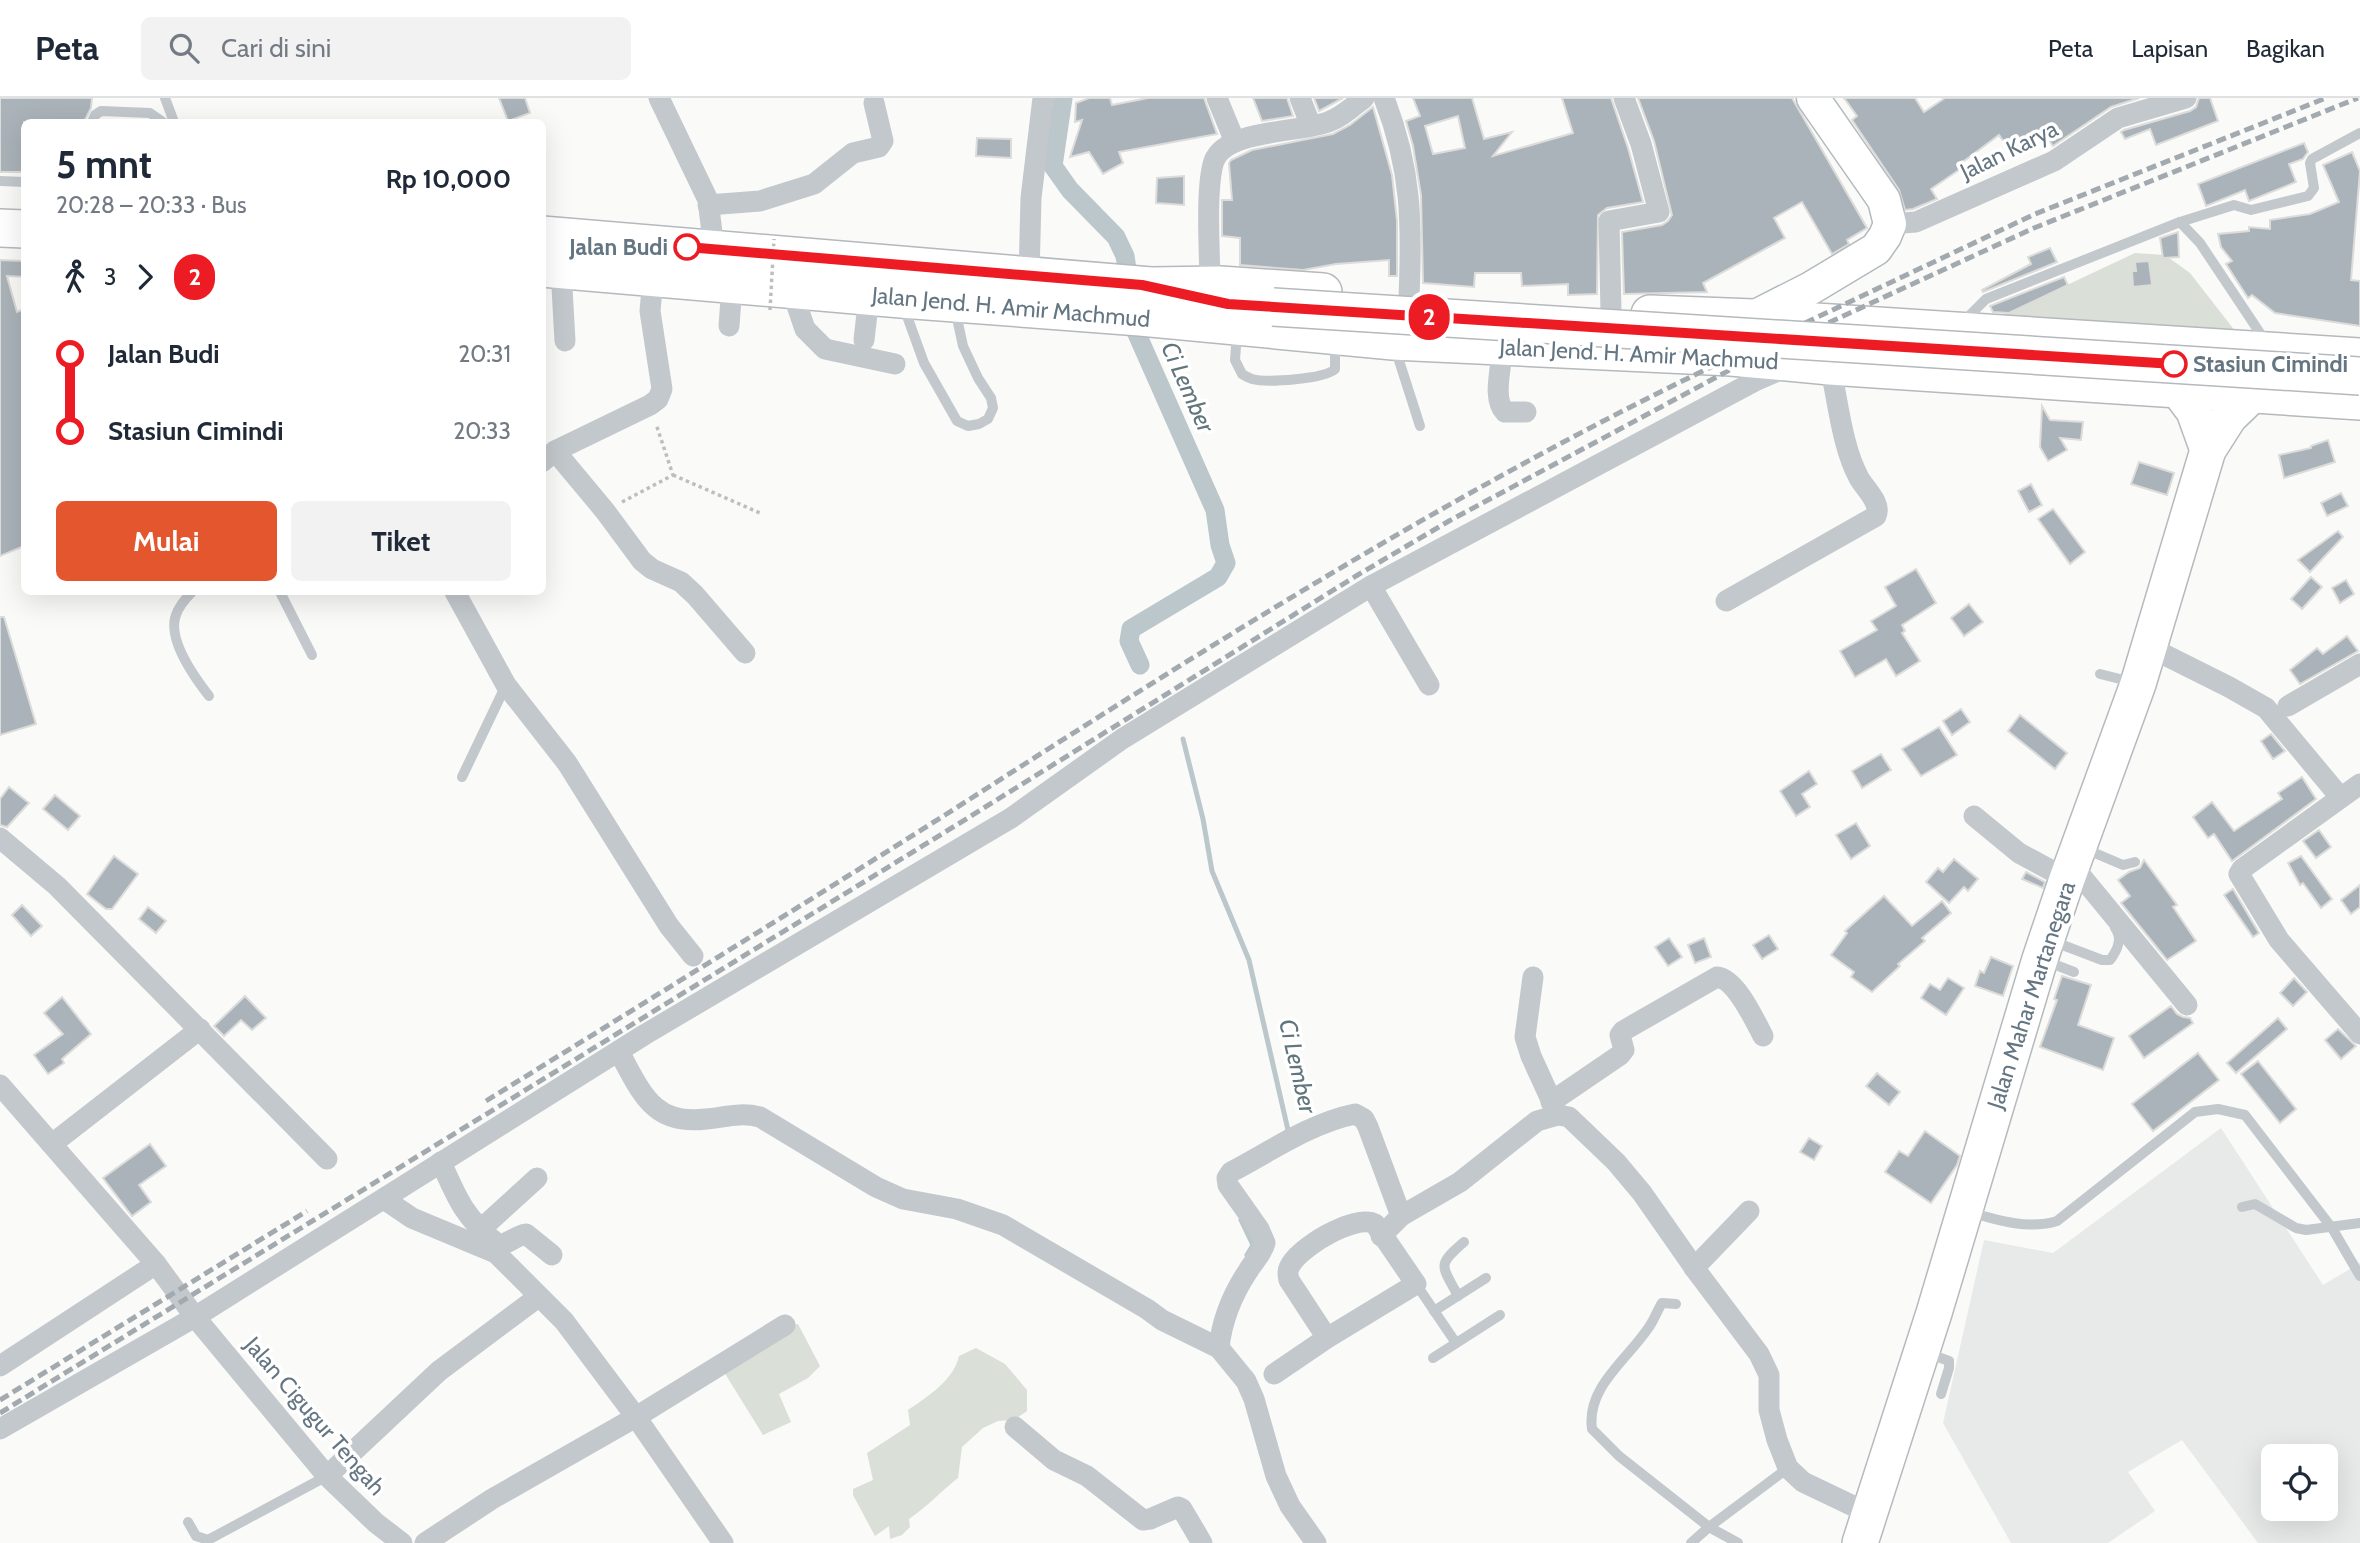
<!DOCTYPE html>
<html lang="id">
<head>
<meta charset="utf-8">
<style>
	body { margin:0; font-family:Cabin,sans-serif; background:#f2f2f3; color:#1f2937; height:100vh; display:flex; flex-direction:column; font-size:26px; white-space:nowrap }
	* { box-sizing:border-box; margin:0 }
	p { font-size:23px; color:#747a83 }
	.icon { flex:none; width:38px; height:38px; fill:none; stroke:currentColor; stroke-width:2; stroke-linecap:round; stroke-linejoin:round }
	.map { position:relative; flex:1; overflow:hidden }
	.panel { position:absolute; left:21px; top:21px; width:525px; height:476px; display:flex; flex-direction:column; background:#fff; border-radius:10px; box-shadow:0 7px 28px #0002 }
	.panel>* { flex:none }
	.badge { padding:0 14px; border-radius:23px; font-size:24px; line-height:46px }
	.tools { position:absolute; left:2261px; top:1346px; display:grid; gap:14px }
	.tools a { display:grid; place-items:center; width:77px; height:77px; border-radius:10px; background:#fff; box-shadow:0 7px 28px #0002; font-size:35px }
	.map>.badge { position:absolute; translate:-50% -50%; box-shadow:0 0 0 4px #fff }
	.legs { display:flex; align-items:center; gap:10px; height:77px; padding:0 35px; font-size:23px }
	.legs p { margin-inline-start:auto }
	.head { display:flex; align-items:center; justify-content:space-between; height:119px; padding:0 35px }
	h1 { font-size:38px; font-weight:700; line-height:52px }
	.button { display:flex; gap:14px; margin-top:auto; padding:14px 35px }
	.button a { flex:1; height:80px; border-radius:10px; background:#e4572e; color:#fff; font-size:28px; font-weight:700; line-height:80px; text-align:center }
	.button a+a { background:#f2f2f3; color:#1f2937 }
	ul { padding:0 35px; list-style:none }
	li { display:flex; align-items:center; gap:24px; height:77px; font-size:26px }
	li i { display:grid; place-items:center; width:10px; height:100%; margin:0 9px; background:currentColor }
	li i::after { content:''; width:18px; height:18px; margin:-9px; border:5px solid; border-radius:50%; background:#fff }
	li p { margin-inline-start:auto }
	li:first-child i { background:linear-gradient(#0000 50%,currentColor 0) }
	li:last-child i { background:linear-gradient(currentColor 50%,#0000 0) }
	header { display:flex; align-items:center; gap:42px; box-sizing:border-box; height:98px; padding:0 35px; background:#fff; border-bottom:2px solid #e0e1e3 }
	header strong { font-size:33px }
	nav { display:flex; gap:38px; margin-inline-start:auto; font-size:24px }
	.search { width:490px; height:63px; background:#f2f2f3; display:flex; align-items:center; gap:18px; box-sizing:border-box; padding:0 24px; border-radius:10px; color:#747a83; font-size:26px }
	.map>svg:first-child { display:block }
	.built { fill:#e8e9e9; fill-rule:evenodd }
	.green { fill:#dadfd7 }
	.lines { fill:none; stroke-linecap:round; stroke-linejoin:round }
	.stream { stroke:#bbc7cb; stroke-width:5 }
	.canal { stroke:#bbc7cb; stroke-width:19 }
	.building { fill:#aab3b9; stroke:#dcdcda; stroke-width:2; fill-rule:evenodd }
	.secondary-casing { stroke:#b3babf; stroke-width:35 }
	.primary-casing { stroke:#b5babe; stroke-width:38 }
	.trunk-casing { stroke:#b4b9bd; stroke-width:40 }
	.path { stroke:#bbbfc2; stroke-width:3.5; stroke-dasharray:3.5 3.5; stroke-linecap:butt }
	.service { stroke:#c3c8cc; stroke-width:10 }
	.minor { stroke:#c3c8cc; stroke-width:21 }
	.secondary { stroke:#fff; stroke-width:32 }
	.primary { stroke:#fff; stroke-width:35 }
	.trunk { stroke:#fff; stroke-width:37 }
	.rail { stroke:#a2aab0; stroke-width:5; stroke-dasharray:10 5; stroke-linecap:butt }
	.trunk-bridge-casing { stroke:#b4b9bd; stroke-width:40; stroke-linecap:butt }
	.path-bridge { stroke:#bbbfc2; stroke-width:3.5; stroke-dasharray:3.5 3.5; stroke-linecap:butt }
	.trunk-bridge { stroke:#fff; stroke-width:37 }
	.line-1-casing { stroke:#fff; stroke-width:16 }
	.line-1 { stroke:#ed1c24; stroke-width:10 }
	.stop-1-dot { fill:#fff; stroke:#ed1c24; stroke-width:3.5 }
	.labels { text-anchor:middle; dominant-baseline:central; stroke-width:7; stroke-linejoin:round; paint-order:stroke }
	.street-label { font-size:23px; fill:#657683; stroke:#fff }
	.stop-label { font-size:23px; font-weight:bold; fill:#657683; stroke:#fff; text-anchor:end }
	.water-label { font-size:24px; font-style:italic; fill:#60757c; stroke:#fff }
</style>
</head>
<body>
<header>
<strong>Peta</strong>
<div class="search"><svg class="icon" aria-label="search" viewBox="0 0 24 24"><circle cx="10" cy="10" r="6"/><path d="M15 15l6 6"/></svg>Cari di sini</div>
<nav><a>Peta</a><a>Lapisan</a><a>Bagikan</a></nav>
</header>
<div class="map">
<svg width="2360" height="1445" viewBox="0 0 2360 1445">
	<rect width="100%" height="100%" fill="#fafaf8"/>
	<path class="built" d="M2221,1030L2323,1187L2360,1165V1445H2258L2182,1342L2128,1374L2155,1413L2108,1445H2011L1943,1325L1984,1142L2053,1155ZM2273,1358H2326V1410H2273Z"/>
	<g class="green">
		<polygon points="2135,155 2165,157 2190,175 2239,238 1984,226"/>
		<polygon points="798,1226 820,1268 808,1280 779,1296 791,1324 763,1337 724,1274 780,1230"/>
		<path d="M976,1250L1005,1266L1027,1292V1313L1014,1322L998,1323L983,1330L962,1349L958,1380C941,1393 927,1409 909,1421L910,1429L902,1437L890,1441L889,1428L875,1438L853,1397V1391L873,1382L867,1355L910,1327L908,1312C927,1299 954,1282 959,1258Z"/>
	</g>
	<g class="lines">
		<g class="stream">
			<polyline points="1183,641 1203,721 1212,773 1249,862 1288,1032 1286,1035"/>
			<polyline points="1241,1122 1253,1147 1247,1157"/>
		</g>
		<polyline class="canal" points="1063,0 1053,68 1070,92 1116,139 1125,158 1137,236 1215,412 1220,447 1226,465 1218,479 1131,531 1129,543 1140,567"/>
	</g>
	<g class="building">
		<polygon points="0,0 92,0 91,10 84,24 24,24 24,74 0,74"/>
		<polygon points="499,0 525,0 530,15 508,23"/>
		<polygon points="1089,0 1110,0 1112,7 1148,0 1204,0 1217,36 1119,54 1123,65 1103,76 1089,54 1070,59 1082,22 1075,24 1076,5"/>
		<polygon points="1253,0 1287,0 1293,18 1262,23"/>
		<polygon points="1314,0 1343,0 1319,13"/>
		<path d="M1413,0H1472L1484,41L1512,34L1493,58L1573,35L1562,0H1611L1628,50L1643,104L1607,110L1598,117L1597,196L1568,197V186L1522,188L1521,175H1475L1474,189L1423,185L1421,97L1413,48L1406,23L1420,18ZM1458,18L1465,50L1433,56L1425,28Z"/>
		<polygon points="1638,0 1792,0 1867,130 1847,142 1849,146 1832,156 1802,104 1774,120 1785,140 1703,185 1707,194 1624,196 1622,134 1662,127 1668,123 1672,117 1654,43"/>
		<polygon points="1844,0 1915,0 1924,14 1945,0 2139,0 2111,9 2053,48 2044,36 2014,59 1999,37 1960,66 1962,70 1931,91 1937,101 1913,111 1905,112 1899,92 1852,22 1857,18"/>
		<polygon points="2199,0 2210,0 2218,23 2156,47 2150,31 2125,41 2121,34 2124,32 2190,13 2196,9"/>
		<polygon points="1373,9 1392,77 1397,123 1397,178 1389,178 1389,162 1336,166 1303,172 1240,167 1240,140 1222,138 1222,102 1232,102 1229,65 1231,62 1252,52 1333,36 1350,27"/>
		<polygon points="977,40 1011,41 1011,60 976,58"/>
		<polygon points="2304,45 2308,54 2303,61 2289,66 2296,84 2249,103 2245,92 2206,108 2198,86"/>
		<polygon points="2352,54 2360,73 2351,182 2360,183 2360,228 2275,215 2252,197 2248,200 2226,166 2232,163 2221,149 2218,136 2249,133 2249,129 2270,131 2270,122 2310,116 2339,104 2323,67"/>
		<polygon points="1184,78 1184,107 1156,105 1157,80"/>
		<polygon points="2178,134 2179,159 2163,160 2160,140"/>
		<polygon points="2050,150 2057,164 1983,194 1982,192 2031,166 2028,159"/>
		<polygon points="0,162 24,163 24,179 7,178 17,214 24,211 24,448 0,458"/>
		<polygon points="2149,163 2152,187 2133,189 2132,173 2136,173 2135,164"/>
		<polygon points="2064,179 2068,187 2009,215 1993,214 1990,208"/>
		<polygon points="2042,308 2050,322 2083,324 2081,342 2060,340 2067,352 2048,363 2040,349"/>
		<polygon points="2328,342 2335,364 2284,380 2279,357 2311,350 2311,348"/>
		<polygon points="2139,364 2174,375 2167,397 2131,386"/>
		<polygon points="2031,386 2042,407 2029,414 2018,393"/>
		<polygon points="2341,395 2348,408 2327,418 2321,405"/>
		<polygon points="2053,411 2085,454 2070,466 2038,421"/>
		<polygon points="2338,433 2343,439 2310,474 2298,462"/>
		<polygon points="1916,471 1936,505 1902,527 1905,533 1902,535 1920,563 1896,578 1886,561 1855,579 1840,553 1877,532 1871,523 1896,508 1885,489"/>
		<polygon points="2311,479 2322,489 2302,511 2291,501"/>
		<polygon points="2346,482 2354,496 2340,505 2332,490"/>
		<polygon points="1969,506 1983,524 1964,538 1951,520"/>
		<polygon points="0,519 4,519 36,626 0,637"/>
		<polygon points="2347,538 2358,553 2300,586 2290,572 2317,550 2323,556"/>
		<polygon points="1961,611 1970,624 1952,637 1943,623"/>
		<polygon points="2020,617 2067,655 2055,671 2008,633"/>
		<polygon points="1939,629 1957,657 1921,678 1902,651"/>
		<polygon points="2271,636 2285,653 2273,661 2261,643"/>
		<polygon points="1881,656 1891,672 1862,690 1852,673"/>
		<polygon points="1809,673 1817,686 1802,696 1810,709 1796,718 1780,693"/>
		<polygon points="2302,679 2316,701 2232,763 2214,736 2208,740 2193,719 2212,704 2234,733 2282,701 2278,695"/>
		<polygon points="9,689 29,705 7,729 0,727 0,701"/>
		<polygon points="55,697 80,718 68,732 43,711"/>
		<polygon points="1856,725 1870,748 1851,761 1836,737"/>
		<polygon points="2319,732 2331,749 2316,760 2303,743"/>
		<polygon points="114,758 138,776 112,811 106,811 87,796"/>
		<polygon points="2301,758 2332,801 2321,810 2303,785 2300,787 2288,765"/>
		<polygon points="1954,761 1978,781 1968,793 1964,789 1949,805 1926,784 1938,770 1943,774"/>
		<polygon points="2144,762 2177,807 2173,809 2196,843 2167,862 2121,805 2130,798 2118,782 2129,774 2140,770"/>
		<polygon points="2026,774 2045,784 2043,790 2022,781"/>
		<polygon points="2360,787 2360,809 2351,816 2341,802"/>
		<polygon points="2233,791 2259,835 2253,839 2224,797"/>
		<polygon points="1884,798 1912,828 1942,803 1951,815 1922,840 1925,843 1898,866 1900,868 1872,894 1851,879 1854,874 1831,857 1847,835 1845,833"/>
		<polygon points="22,807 42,828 31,838 12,817"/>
		<polygon points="148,809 166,823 156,835 139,821"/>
		<polygon points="1769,837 1778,851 1762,861 1753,847"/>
		<polygon points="1669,840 1682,859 1668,868 1655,849"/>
		<polygon points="1704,840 1711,859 1695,865 1688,847"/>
		<polygon points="1991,859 2013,868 2003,898 1975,888 1980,873 1984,875"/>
		<polygon points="2062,878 2091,887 2078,927 2114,940 2103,972 2040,949 2057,902 2054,901"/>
		<polygon points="1948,880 1964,890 1946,917 1921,900 1930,886 1940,892"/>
		<polygon points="2294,880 2307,894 2293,908 2280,895"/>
		<polygon points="245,898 266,920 252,932 241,922 224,938 214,928"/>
		<polygon points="62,899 91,936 62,961 64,965 48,976 34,957 63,936 44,915"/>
		<polygon points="2171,908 2177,916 2183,919 2190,920 2193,925 2144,960 2129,938"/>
		<polygon points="2278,920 2287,931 2236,975 2227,965"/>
		<polygon points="2338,931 2356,948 2341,961 2325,942"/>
		<polygon points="2198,955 2219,982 2153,1033 2132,1006"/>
		<polygon points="2258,963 2296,1011 2280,1025 2241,976"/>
		<polygon points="1877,975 1900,994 1889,1007 1866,988"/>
		<polygon points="1925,1033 1960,1058 1957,1067 1931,1105 1885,1074 1899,1053 1908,1058"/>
		<polygon points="1809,1040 1822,1048 1814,1062 1800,1054"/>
		<polygon points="150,1046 166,1068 139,1087 151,1104 132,1118 103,1080"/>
	</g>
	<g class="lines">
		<defs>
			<polyline id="secondary" points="1748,222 1811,190 1876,151 1885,138 1890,126 1884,102 1813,0"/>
			<g id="primary">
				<polyline points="2176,289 2194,313 2208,352"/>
				<polyline points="1860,1445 1934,1215 2040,861 2067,781 2138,586 2208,352 2229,319 2254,295"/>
			</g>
			<g id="trunk">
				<polyline points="0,130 24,131"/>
				<polyline points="542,137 1151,188 1220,187 1323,194"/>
				<polyline points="542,170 901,201 1140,219 1393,243 1731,259 1830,268 2360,303"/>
				<polyline points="1650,216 1753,220 2360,259"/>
			</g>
		</defs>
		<use href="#secondary" class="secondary-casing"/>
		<use href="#primary" class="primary-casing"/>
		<use href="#trunk" class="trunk-casing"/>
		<g class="path">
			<polyline points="673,377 760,415"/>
			<polyline points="622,404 673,377 656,326"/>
		</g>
		<g class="service">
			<polyline points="165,0 174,24"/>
			<polyline points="92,24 95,17 101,13 150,15 163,24"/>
			<polyline points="0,83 24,84"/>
			<polyline points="2180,124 2200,145 2266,244"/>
			<polyline points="903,207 924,265 957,323 968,328 979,326 988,321 993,310 991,300 978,280 963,248 955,211"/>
			<polyline points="1961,226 1986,201 2180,124 2234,107 2251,112 2308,98 2314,90 2310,65 2312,61 2360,35"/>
			<path d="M1237,235L1235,262L1242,276C1245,278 1249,280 1252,281C1267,285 1325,281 1335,271V244"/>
			<polyline points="1395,250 1420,328"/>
			<path d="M192,494C186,500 179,508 176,517C167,541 195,580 209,598"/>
			<polyline points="280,494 312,557"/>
			<polyline points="2100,576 2132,584"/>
			<polyline points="462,679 506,587"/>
			<polyline points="2083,750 2123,767 2135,764"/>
			<path d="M2052,843L2102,862H2110C2117,853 2123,840 2115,830"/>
			<polyline points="2043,862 2074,874"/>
			<polyline points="2242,1109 2255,1106 2296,1130 2306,1132 2360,1125"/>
			<path d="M1969,1114C1996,1122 2029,1132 2057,1123L2195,1014L2218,1011L2245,1017L2332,1130L2360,1178"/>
			<polyline points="1416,1186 1456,1245"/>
			<path d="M1458,1198C1442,1167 1436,1168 1464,1144"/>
			<path d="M1676,1206L1662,1205C1657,1213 1654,1222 1649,1229C1628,1261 1586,1289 1592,1331L1619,1358L1709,1429L1788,1370"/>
			<polyline points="1434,1213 1486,1180"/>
			<polyline points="1924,1254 1949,1263 1949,1270 1941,1296"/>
			<polyline points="1433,1260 1500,1217"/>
			<polyline points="188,1424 196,1438 208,1442 327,1378"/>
			<polyline points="1691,1445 1709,1429 1738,1445"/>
		</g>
		<g class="minor">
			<polyline points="659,0 708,102 714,151"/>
			<polyline points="1217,0 1235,44"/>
			<polyline points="1300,0 1311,28"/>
			<path d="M1384,0C1412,72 1412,125 1409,200"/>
			<polyline points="708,107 760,103 814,86 853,55 879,49 883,43 874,5"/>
			<polyline points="1890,126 1916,124 2054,63 2118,20 2186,0"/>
			<polyline points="561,172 565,243"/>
			<polyline points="1029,179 1031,100 1043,0"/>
			<path d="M1210,188C1210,157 1205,90 1214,63C1226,31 1300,35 1328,24C1342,19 1352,9 1364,0"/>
			<polyline points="791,190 805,231 825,251 895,266"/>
			<polyline points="1611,214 1609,123 1659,114 1641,46 1624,0"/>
			<polyline points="729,228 732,187"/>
			<polyline points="864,242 869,198"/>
			<path d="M1502,248C1503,267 1491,299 1505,314H1526"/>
			<polyline points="555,353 605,413 642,463 652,471 681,484 695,497 745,555"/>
			<polyline points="542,364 555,353 650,307 658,301 662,291 650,213 653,180"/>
			<polyline points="1371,488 1429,587"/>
			<polyline points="455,494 506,587 567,665 669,828 693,858"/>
			<path d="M1726,503L1876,418C1882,405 1865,391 1859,380C1842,349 1838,303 1830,268"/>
			<polyline points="2149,549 2229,589 2266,610 2340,699"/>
			<polyline points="2288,608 2360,566"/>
			<polyline points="2360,686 2242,771 2239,776 2279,842 2360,936"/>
			<polyline points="1974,718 2019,755 2067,781"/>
			<polyline points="0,740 57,788 327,1061"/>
			<polyline points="2072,767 2187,907"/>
			<polyline points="1533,879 1525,939 1531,958 1557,1015"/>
			<path d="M619,954C641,993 652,1028 706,1021C726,1019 740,1014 760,1019L876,1089L903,1101L957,1111L1003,1127L1147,1211L1162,1222L1219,1250L1246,1283L1254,1301L1276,1378L1290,1408L1316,1445"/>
			<polyline points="0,987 156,1166 195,1219 327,1378 376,1425 402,1445"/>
			<path d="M1551,1004L1620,957L1624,952L1620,937L1623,933L1717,879C1736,881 1754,921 1763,938"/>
			<polyline points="52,1046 200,931"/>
			<path d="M441,1064C457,1101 466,1122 499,1147C509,1146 515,1138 526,1136L552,1157"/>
			<polyline points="384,1101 412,1120 496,1155 564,1223 636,1319 723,1445"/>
			<polyline points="481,1131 537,1080"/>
			<polyline points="1381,1138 1401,1118 1460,1084 1537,1023 1558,1017 1569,1019 1616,1064 1642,1095 1698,1175 1759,1256 1769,1277 1769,1312 1777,1342 1788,1370 1803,1384 1870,1416"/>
			<polyline points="1694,1170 1749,1113"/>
			<path d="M1219,1250C1222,1221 1232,1197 1248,1173C1254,1163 1262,1156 1265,1145L1259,1131L1228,1087L1227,1080L1231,1074C1271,1053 1311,1025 1355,1016L1364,1021L1368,1029L1401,1118"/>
			<polyline points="0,1268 156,1166"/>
			<path d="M1274,1276L1327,1240L1416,1186L1375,1126C1355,1115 1296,1151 1289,1170C1287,1174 1288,1177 1289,1182L1327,1240"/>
			<polyline points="1015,1329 1054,1362 1087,1378 1143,1422 1150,1421 1178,1409 1182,1411 1202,1445"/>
			<polyline points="0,1331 195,1219 644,937 1011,720 1122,641 1371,488 1755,283 1787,269"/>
			<polyline points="327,1378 439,1273 538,1199"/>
			<polyline points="425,1445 492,1401 636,1319 785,1227"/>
		</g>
		<use href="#secondary" class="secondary"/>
		<use href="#primary" class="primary"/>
		<use href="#trunk" class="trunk"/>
		<g class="rail">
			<polyline points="1805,225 2035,116 2326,0"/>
			<path d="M486,1003C639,908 793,813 945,717C1207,549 1469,382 1751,250"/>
			<polyline points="0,1302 307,1113"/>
			<polyline points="0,1315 942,736 1356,478 1449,423 1752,260 2034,130 2358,0"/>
		</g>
		<defs>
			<polyline id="trunk-bridge" points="1273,209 2360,278"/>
		</defs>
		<use href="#trunk-bridge" class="trunk-bridge-casing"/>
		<polyline class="path-bridge" points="770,212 774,141"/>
		<use href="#trunk-bridge" class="trunk-bridge"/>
	</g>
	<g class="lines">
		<defs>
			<polyline id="line-1" points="687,149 1142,187 1228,206 2174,266"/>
		</defs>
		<use href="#line-1" class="line-1-casing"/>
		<use href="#line-1" class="line-1"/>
	</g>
	<g class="stop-1-dot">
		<circle cx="687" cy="149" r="12"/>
		<circle cx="2174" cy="266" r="12"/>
	</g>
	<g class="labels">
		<g class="street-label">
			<text transform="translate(2009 52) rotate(-26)">Jalan Karya</text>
			<text transform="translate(1011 209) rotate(5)">Jalan Jend. H. Amir Machmud</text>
			<text transform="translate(1639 256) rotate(3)">Jalan Jend. H. Amir Machmud</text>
			<text transform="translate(2031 897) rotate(-72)">Jalan Mahar Martanegara</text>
			<text transform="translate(315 1318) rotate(49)">Jalan Cigugur Tengah</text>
		</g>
		<g class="stop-label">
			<text x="668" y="149">Jalan Budi</text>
			<text x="2193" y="266" text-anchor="start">Stasiun Cimindi</text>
		</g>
		<g class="water-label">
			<text transform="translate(1188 289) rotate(66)">Ci Lember</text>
			<text transform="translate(1298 968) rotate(77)">Ci Lember</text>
		</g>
	</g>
</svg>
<div class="tools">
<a><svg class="icon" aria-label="locate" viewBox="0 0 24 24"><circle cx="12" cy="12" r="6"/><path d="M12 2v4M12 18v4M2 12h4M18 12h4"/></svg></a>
</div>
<b class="badge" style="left:1429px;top:219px;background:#ed1c24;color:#fff">2</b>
<section class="panel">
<div class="head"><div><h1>5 mnt</h1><p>20:28 – 20:33 · Bus</p></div><b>Rp 10,000</b></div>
<div class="legs"><svg class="icon" aria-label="walk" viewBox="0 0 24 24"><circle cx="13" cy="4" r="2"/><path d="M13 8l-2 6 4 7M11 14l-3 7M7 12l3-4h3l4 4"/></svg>3<svg class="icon" aria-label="forward" viewBox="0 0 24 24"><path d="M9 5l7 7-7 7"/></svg><b class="badge" style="background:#ed1c24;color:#fff">2</b></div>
<ul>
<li><i style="color:#ed1c24"></i><b>Jalan Budi</b><p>20:31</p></li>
<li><i style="color:#ed1c24"></i><b>Stasiun Cimindi</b><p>20:33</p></li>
</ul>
<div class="button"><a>Mulai</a><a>Tiket</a></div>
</section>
</div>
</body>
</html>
